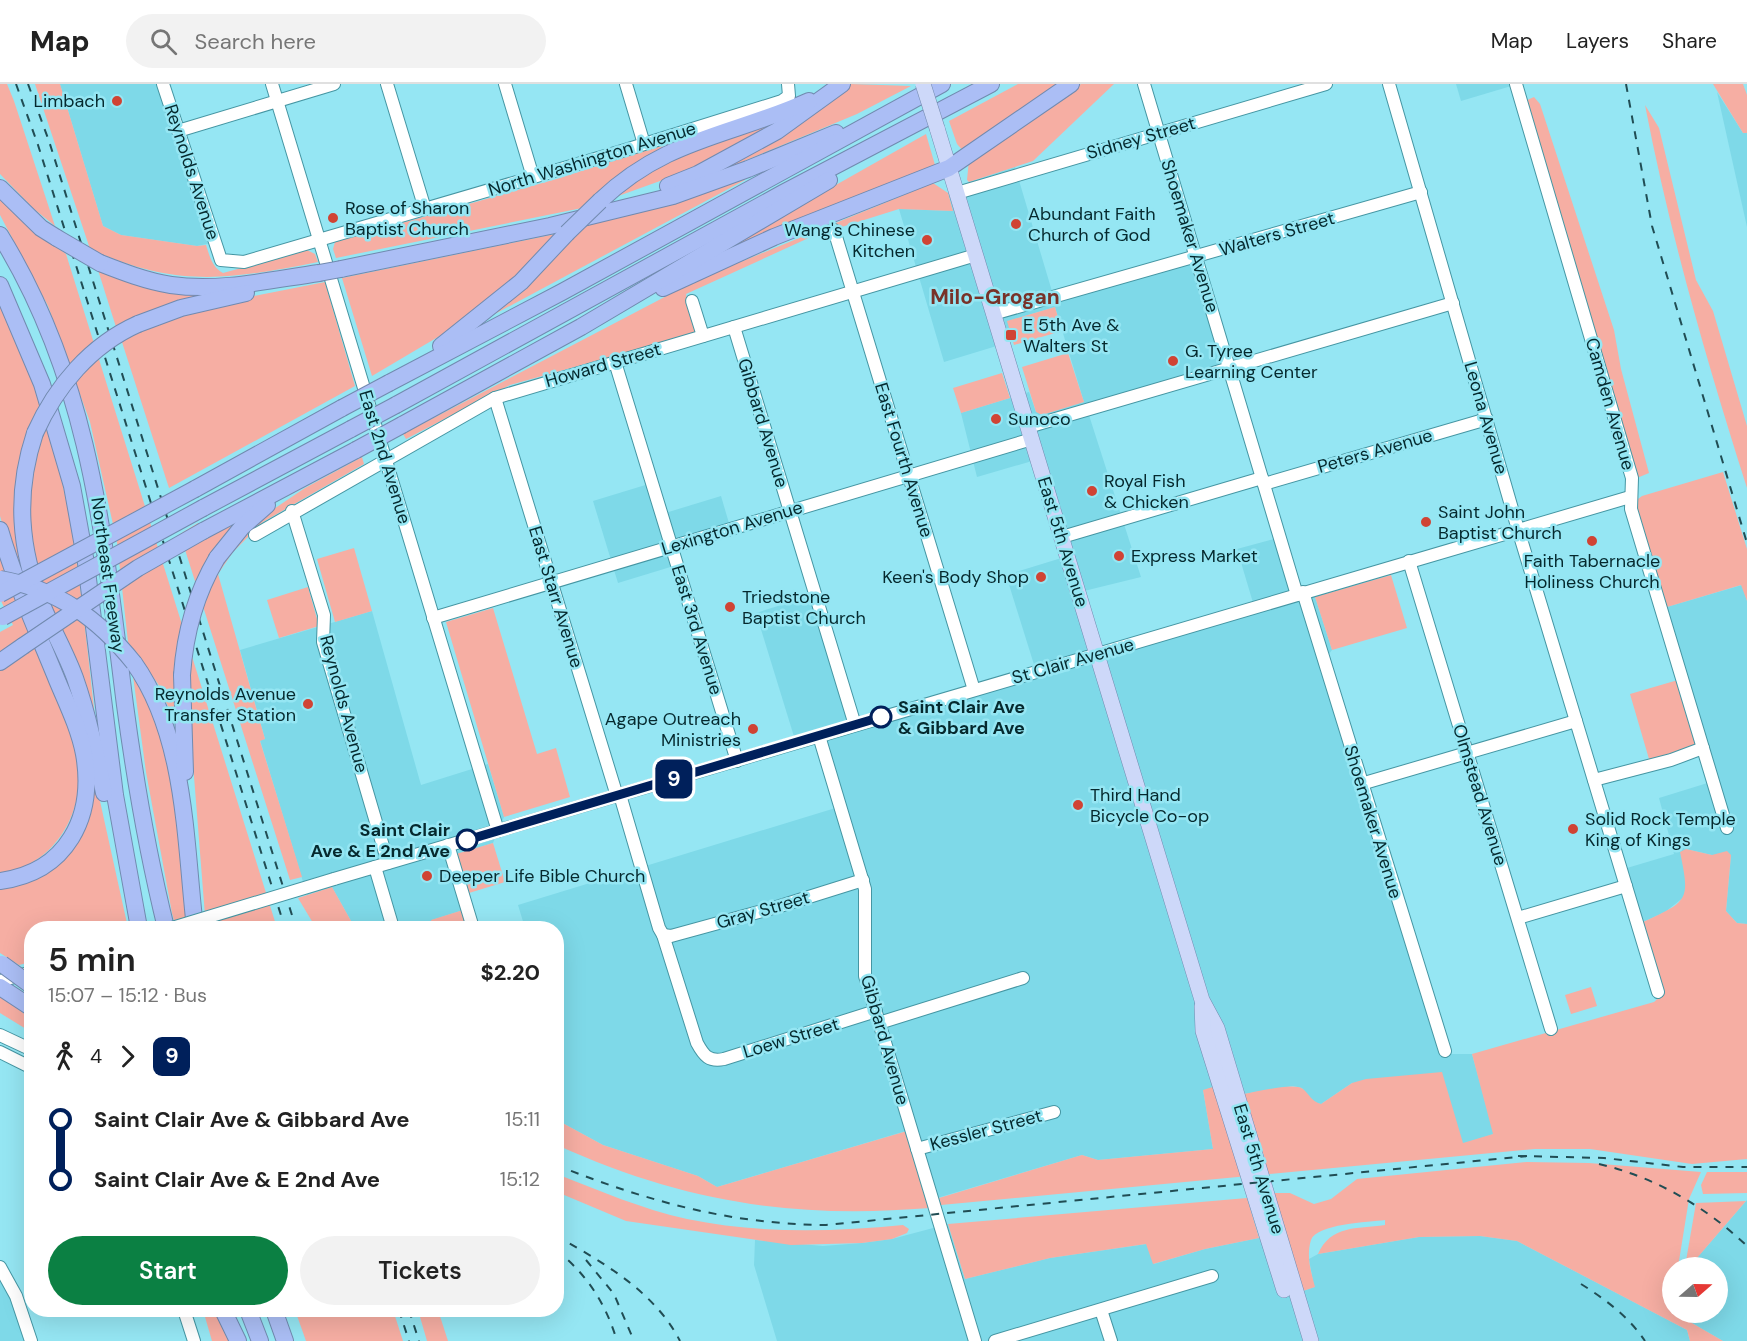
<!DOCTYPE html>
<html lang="en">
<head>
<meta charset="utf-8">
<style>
	body { margin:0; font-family:"DM Sans",sans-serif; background:#f2f2f2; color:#222; height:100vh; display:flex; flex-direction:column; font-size:22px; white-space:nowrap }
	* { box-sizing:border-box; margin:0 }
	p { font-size:20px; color:#767676 }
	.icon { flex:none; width:33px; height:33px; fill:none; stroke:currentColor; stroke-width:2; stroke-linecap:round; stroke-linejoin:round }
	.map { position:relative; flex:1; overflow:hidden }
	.side { position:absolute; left:24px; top:837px; width:540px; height:396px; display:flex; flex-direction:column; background:#fff; border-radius:24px; box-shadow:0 6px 24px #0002 }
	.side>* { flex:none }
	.badge { padding:0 12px; border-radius:9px; font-size:21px; line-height:39px }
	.needle { width:39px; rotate:70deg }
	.fabs { position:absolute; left:1662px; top:1173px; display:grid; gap:12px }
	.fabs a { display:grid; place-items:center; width:66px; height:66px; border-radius:50%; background:#fff; box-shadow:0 6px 24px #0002; font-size:30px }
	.map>.badge { position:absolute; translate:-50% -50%; box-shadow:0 0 0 3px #fff }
	.legs { display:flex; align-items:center; gap:9px; height:66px; padding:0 24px; font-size:20px }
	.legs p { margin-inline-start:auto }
	.headline { display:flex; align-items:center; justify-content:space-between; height:102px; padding:0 24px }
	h1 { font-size:33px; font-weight:600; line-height:45px }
	.button { display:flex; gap:12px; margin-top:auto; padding:12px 24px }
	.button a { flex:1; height:69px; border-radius:36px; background:#0b8043; color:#fff; font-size:24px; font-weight:600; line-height:69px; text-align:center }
	.button a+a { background:#f2f2f2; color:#222 }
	ul { padding:0 24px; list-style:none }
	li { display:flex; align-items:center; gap:21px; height:60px; font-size:22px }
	li i { display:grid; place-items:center; width:9px; height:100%; margin:0 8px; background:currentColor }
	li i::after { content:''; width:15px; height:15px; margin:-8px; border:4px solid; border-radius:50%; background:#fff }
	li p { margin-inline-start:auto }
	li:first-child i { background:linear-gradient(#0000 50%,currentColor 0) }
	li:last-child i { background:linear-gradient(currentColor 50%,#0000 0) }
	header { display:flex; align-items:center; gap:36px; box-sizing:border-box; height:84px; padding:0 30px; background:#fff; border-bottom:2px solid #e0e0e0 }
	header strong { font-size:28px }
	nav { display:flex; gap:33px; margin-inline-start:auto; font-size:21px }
	.search { width:420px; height:54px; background:#f2f2f2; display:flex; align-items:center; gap:15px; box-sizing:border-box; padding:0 21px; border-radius:33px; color:#767676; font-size:22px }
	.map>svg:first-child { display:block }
	.built { fill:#7ed9e8 }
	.green { fill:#f6aea3 }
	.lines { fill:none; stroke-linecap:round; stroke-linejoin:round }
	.minor-casing { stroke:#4596a3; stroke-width:14 }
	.major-casing { stroke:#718aaf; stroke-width:16 }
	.highway-casing { stroke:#718aaf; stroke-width:18 }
	.minor { stroke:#fff; stroke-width:12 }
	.major { stroke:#cdd8f9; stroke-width:15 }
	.highway { stroke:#abbef5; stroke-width:16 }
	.rail { stroke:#214d54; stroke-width:2; stroke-dasharray:8 8; stroke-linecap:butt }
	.minor-bridge-casing { stroke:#4596a3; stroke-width:14; stroke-linecap:butt }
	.major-bridge-casing { stroke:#718aaf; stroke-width:16; stroke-linecap:butt }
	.highway-bridge-casing { stroke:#718aaf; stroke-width:18; stroke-linecap:butt }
	.minor-bridge { stroke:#fff; stroke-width:12 }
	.major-bridge { stroke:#cdd8f9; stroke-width:15 }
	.highway-bridge { stroke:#abbef5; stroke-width:16 }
	.line-1-casing { stroke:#fff; stroke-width:14 }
	.line-1 { stroke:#00205b; stroke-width:9 }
	.poi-dot { fill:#d04334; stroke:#95e6f3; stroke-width:2 }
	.stop-1-dot { fill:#fff; stroke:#00205b; stroke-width:3 }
	.labels { text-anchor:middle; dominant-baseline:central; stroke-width:5; stroke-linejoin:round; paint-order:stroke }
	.poi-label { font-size:18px; fill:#05292e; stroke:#95e6f3; text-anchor:start }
	.street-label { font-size:18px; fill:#05292e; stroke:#95e6f3 }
	.stop-label { font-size:18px; font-weight:bold; fill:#05292e; stroke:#95e6f3; text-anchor:start }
	.quarter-label { font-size:21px; font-weight:bold; fill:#783229; stroke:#95e6f3 }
</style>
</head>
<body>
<header>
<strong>Map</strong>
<div class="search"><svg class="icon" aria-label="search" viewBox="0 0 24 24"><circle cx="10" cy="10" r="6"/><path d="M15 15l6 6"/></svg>Search here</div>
<nav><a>Map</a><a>Layers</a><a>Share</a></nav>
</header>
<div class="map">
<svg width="1747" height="1257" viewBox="0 0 1747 1257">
	<rect width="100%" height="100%" fill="#95e6f3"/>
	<g class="built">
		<polygon points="60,0 163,0 212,159 197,162 121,151 103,142"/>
		<polygon points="1456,0 1518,0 1461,17"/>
		<polygon points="1717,8 1743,49 1747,49 1747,143"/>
		<polygon points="1015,83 1054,214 1197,173 1231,284 1087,325 1141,493 1080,508 1098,567 1254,522 1237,465 1281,453 1299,508 1315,513 1332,566 1326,574 1442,963 1451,970 1472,970 1494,1050 1463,1060 1352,999 1321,1020 1313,1018 1302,1004 1293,1002 1219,1014 1203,1006 1213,1065 1098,1076 1082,1071 927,1117 906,1047 717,1103 698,1092 603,1061 557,1036 556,844 525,844 518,821 842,722 820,652 796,659 756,529 816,510 855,641 1036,587 1006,491 1068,472 1039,375 977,393 961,329 1029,308 1036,328 1084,318 1055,223 1008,237 1013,257 944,278 899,125 952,127 948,109 969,98"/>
		<polygon points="652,399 662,430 721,412 731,446 673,465 677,481 618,499 593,417"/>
		<polygon points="1742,501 1747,517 1747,840 1737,839 1726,827 1731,771 1712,771 1686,765 1688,805 1684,813 1665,828 1643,838 1627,784 1674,770 1659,714 1714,697 1667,523"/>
		<polygon points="372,527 421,701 488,680 504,733 493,759 457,770 463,826 432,836 434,844 355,844 332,803 307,811 260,656 265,655 240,566"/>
		<polygon points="1747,1116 1747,1257 1723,1257 1685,1235 1682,1229 1718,1228 1718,1184 1679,1184 1679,1178 1697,1174"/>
		<polygon points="948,1140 965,1195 1050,1174 1147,1160 1154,1180 1205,1165 1259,1154 1303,1207 1314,1203 1309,1175 1318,1170 1419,1153 1480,1152 1517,1157 1687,1246 1690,1257 777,1257 754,1181 755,1156 823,1162 862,1159 892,1155"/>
		<polygon points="0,1184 33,1257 0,1257"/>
	</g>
	<g class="green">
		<polygon points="0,0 7,0 14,17 55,142 34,125 0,90"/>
		<path d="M35,0H60L103,142L121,151L197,162L206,161C210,173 212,183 223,189L307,166L315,170L318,178C228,196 176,204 90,165Z"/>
		<polygon points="851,0 911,2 857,30 725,85 724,82 801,36"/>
		<polygon points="1018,0 1063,0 964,68 957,60 949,37"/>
		<polygon points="1081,0 1114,0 1033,77 969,98 967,96 969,76"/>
		<polygon points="1713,0 1743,0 1747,11 1747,49 1743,49"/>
		<polygon points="1534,13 1540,20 1614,246 1621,285 1649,389 1637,394 1525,17"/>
		<path d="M1645,21L1659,44L1696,196L1713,227L1747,342V404C1707,278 1670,151 1645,21Z"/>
		<polygon points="786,33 685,88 610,115 659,78"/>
		<polygon points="926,50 935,81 680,189"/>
		<polygon points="674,57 645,73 587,123 336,174 333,165 335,158 560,94"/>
		<polygon points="744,94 745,96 491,232 581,142"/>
		<polygon points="933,99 948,109 953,127 899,125 813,152 686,210 696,249 510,301 406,355 403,350 699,195"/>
		<polygon points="0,112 38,149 66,170 277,844 206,844 190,642 175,604 175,638 158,600 128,558 117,458 90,338 48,222 0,131"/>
		<polygon points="560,149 500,208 443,250 372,292 342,194"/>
		<polygon points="98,186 201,209 201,213 116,243"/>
		<polygon points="325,198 355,302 169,404 121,255 213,220"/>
		<path d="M0,222C22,272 44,322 57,376C78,460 85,547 95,633L31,473L28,349L31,507L7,457L0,432Z"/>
		<polygon points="1055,223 1062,247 1014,261 1007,237"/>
		<polygon points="1068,269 1084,318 1042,331 1036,328 1022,283"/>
		<polygon points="1002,289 1010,314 961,329 953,304"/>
		<polygon points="362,373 364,380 263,438 233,468 218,490 265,655 260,657 302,793 290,796 180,450 198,439 204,453 229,440 259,435 305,404"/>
		<polygon points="1723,388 1747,465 1747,517 1741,501 1667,523 1634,418 1642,412"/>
		<polygon points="354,464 372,527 335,538 317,475"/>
		<path d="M0,467L68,642C73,657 79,672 79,688C81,736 50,783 0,789V548L13,541L0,515Z"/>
		<polygon points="1391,491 1407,544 1332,566 1315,513"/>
		<polygon points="308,503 319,542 279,554 267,516"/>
		<polygon points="493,524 537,670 556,664 570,713 504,733 446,538"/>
		<polygon points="133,592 159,638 173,702 187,844 176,844 172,829 146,688"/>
		<polygon points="1678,596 1698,664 1654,677 1649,675 1630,610"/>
		<polygon points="96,699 128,844 32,844 31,878 19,881 0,869 0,802 41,790 92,700"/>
		<polygon points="493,759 505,798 469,809 456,770"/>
		<path d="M1686,765L1712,771L1727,767L1731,771L1726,827L1737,839L1747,840V1075L1692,1080L1590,1065H1535L941,1121L939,1114L1082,1071L1098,1076L1213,1065L1203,1006L1216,1002L1238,1079L1265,1075L1244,1010C1256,1008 1294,998 1303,1005C1310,1011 1311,1017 1321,1020L1352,999L1366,995L1442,988L1463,1059L1493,1050L1472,970L1654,918L1664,909L1643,838C1689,817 1690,816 1680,768Z"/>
		<polygon points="332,803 355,844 316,844 298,814"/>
		<polygon points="463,826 468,844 434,844 431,836"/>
		<polygon points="1591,903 1597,922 1571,930 1565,911"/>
		<polygon points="0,911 31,935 31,948 0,929"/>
		<path d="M557,1036L603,1061L698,1092L717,1103L907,1047L930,1124C792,1135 683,1118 557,1061Z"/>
		<path d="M1527,1078L1589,1079L1701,1088L1689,1115L1678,1183L1672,1184V1228L1682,1229L1685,1235L1723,1257H1690L1687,1246L1517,1157L1480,1152L1419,1153L1318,1170C1331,1141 1356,1145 1385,1141V1136C1369,1138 1316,1140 1311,1156C1306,1172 1311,1188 1315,1203L1303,1207L1274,1109H1290L1314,1120L1331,1115L1357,1095Z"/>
		<polygon points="1707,1088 1747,1088 1747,1109 1703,1110 1701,1101"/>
		<path d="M557,1090C600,1107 642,1125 687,1135C759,1150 832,1148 903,1141L909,1145L907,1149L892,1155L862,1159L791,1161L626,1137L557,1108Z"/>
		<polygon points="1247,1114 1259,1154 1205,1165 1153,1180 1146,1160 1050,1174 965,1195 948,1140"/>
		<polygon points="1746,1117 1697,1174 1686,1177 1696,1119"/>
		<polygon points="203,1226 216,1226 230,1257 212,1257"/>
		<polygon points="295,1226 393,1226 403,1257 306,1257"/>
		<polygon points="418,1226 438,1226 448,1257 427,1257"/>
	</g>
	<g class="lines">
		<defs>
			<g id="minor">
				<polyline points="163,0 221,176 244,178 622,67 782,17 789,12 788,0"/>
				<polyline points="272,0 498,747"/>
				<polyline points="387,0 425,125"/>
				<polyline points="505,0 533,93"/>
				<polyline points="626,0 644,60"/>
				<polyline points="1144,0 1297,511"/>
				<polyline points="1389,0 1517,442 1658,908"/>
				<polyline points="1516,0 1632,394 1631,425 1727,744"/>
				<polyline points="178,47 334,0"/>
				<polyline points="957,109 1326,0"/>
				<polyline points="834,146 974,606"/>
				<polyline points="692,217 703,252"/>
				<polyline points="993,230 1421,108"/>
				<polyline points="734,243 855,641"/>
				<polyline points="615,278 737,677"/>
				<polyline points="495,314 617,712"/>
				<polyline points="1028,343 1453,219"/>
				<polyline points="1264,400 1487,335"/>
				<polyline points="292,427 324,531 323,558 388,779"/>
				<polyline points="255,451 495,314 976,171"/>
				<polyline points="1062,453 1262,394"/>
				<polyline points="1409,477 1551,945"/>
				<polyline points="1303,508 1445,967"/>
				<polyline points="433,534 1032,355"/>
				<polyline points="819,652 865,805 865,892 975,1257"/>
				<polyline points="1594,696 1671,676 1703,664"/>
				<polyline points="1361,700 1576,637"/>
				<path d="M620,711L659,844L663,851L697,959C704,972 709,978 724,975L876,927"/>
				<polyline points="448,761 473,844"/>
				<polyline points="375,783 393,844"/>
				<polyline points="334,795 1630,413"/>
				<polyline points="1518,834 1626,802"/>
				<polyline points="663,851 671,852 780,822 863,796"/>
				<polyline points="0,897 32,888"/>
				<polyline points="879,939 1023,894"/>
				<polyline points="0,951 32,966"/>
				<polyline points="0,968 32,984"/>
				<polyline points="917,1065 1054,1028"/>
				<polyline points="0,1183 16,1212 31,1257"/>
				<polyline points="184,1226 194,1257"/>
				<polyline points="1101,1226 1111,1257"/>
				<polyline points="995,1257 1212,1192"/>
			</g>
			<g id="major">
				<polyline points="937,44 1202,916 1217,944 1311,1257"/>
				<polyline points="1202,922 1203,947 1284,1206"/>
			</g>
			<g id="highway">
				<polyline points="668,102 698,90 777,47 842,0"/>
				<polyline points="0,104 41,144 57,154"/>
				<path d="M600,117C666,54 731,52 809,17"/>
				<path d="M0,151C91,298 104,455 125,621C135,696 148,771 166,844"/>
				<path d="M100,179C123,188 146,197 171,201C220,208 270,196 319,189"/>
				<polyline points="341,185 550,142 673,112 748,85 836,49"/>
				<polyline points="0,201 42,300 72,402 86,479 115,711 139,844"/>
				<polyline points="663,204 774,153 949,84 1071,0"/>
				<polyline points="138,240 181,224 246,209"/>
				<polyline points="441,262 521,198 567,149"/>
				<polyline points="389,299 562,208 942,0"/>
				<polyline points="396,321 783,109 991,0"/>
				<polyline points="402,341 581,243 829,96"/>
				<path d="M35,349C15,409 19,465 43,523C53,547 66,569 75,594C88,631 96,670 104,709"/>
				<polyline points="195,405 342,324"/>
				<polyline points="203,424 351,345"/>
				<path d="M0,446C15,498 37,547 57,596C67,620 79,644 84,670C95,733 67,788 0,797"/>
				<polyline points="203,447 356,366"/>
				<polyline points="217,474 242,443 267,421"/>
				<polyline points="0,578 23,562"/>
				<path d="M134,579C186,652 185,757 195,844"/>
				<polyline points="182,591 185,688"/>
				<polyline points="0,903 32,924"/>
				<polyline points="223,1226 238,1257"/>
				<polyline points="248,1226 260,1257"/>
				<polyline points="274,1226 285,1257"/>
			</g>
		</defs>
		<use href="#minor" class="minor-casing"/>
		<use href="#major" class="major-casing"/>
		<use href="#highway" class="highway-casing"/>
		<use href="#minor" class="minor"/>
		<use href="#major" class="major"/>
		<use href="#highway" class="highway"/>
		<g class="rail">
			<polyline points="16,0 38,61 285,844"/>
			<polyline points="28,0 49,57 296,844"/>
			<polyline points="1626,0 1652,142 1747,459"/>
			<polyline points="1518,1072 1604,1074 1683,1083 1747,1083"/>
			<path d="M1599,1080C1655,1093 1706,1123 1747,1162"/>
			<path d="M556,1081C647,1117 728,1140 826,1141L1527,1072"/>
			<path d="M556,1152C603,1178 655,1208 680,1257"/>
			<path d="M556,1166C587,1190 606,1220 617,1257"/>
			<polyline points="586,1176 614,1210 634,1257"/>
			<path d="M1581,1200C1605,1215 1629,1233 1645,1257"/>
			<polyline points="399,1226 409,1257"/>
			<polyline points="409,1226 419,1257"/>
		</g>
		<defs>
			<polyline id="minor-bridge" points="172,844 334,795"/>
			<polyline id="major-bridge" points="923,0 937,44"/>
			<g id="highway-bridge">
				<polyline points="567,149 600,117"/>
				<polyline points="57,154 100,179"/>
				<polyline points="319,189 341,185"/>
				<polyline points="342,324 389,299"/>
				<polyline points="351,345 396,321"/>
				<path d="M35,349C56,302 91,261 138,240"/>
				<polyline points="356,366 402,341"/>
				<path d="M0,495C57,505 98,534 134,579"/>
				<polyline points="0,510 195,405"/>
				<polyline points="3,533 203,424"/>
				<polyline points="23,562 138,484 203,447"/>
				<path d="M182,591C185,548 195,511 217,474"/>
				<polyline points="2,880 32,902"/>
			</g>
		</defs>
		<use href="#minor-bridge" class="minor-bridge-casing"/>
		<use href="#major-bridge" class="major-bridge-casing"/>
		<use href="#highway-bridge" class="highway-bridge-casing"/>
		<use href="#minor-bridge" class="minor-bridge"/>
		<use href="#major-bridge" class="major-bridge"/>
		<use href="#highway-bridge" class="highway-bridge"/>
	</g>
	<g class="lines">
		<defs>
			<polyline id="line-1" points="467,756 881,633"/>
		</defs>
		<use href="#line-1" class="line-1-casing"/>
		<use href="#line-1" class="line-1"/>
	</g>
	<g class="poi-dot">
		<circle cx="117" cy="17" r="6"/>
		<circle cx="333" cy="134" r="6"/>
		<circle cx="1016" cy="140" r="6"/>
		<circle cx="927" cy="156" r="6"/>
		<rect x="1005" y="245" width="12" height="12" rx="3"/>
		<circle cx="1173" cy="277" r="6"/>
		<circle cx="996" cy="335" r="6"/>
		<circle cx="1092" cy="407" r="6"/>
		<circle cx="1426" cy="438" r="6"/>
		<circle cx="1592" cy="457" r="6"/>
		<circle cx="1119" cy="472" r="6"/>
		<circle cx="1041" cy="493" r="6"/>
		<circle cx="730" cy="523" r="6"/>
		<circle cx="308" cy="620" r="6"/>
		<circle cx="753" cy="645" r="6"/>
		<circle cx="1078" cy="721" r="6"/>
		<circle cx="1573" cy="745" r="6"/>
		<circle cx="427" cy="792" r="6"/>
	</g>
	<g class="stop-1-dot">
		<circle cx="881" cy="633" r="10"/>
		<circle cx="467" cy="756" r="10"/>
	</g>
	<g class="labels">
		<g class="poi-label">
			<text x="105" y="17" text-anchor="end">Limbach</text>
			<text x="345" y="124">Rose of Sharon<tspan x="345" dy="21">Baptist Church</tspan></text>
			<text x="1028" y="130">Abundant Faith<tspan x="1028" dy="21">Church of God</tspan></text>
			<text x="915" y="146" text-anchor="end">Wang's Chinese<tspan x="915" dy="21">Kitchen</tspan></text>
			<text x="1023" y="241">E 5th Ave &amp;<tspan x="1023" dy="21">Walters St</tspan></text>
			<text x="1185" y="267">G. Tyree<tspan x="1185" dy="21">Learning Center</tspan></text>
			<text x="1008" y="335">Sunoco</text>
			<text x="1104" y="397">Royal Fish<tspan x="1104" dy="21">&amp; Chicken</tspan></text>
			<text x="1438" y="428">Saint John<tspan x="1438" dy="21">Baptist Church</tspan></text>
			<text x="1131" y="472">Express Market</text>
			<text x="1592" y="477" text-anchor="middle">Faith Tabernacle<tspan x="1592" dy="21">Holiness Church</tspan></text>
			<text x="1029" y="493" text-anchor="end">Keen's Body Shop</text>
			<text x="742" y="513">Triedstone<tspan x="742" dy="21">Baptist Church</tspan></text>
			<text x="296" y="610" text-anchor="end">Reynolds Avenue<tspan x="296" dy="21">Transfer Station</tspan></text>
			<text x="741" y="635" text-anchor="end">Agape Outreach<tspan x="741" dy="21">Ministries</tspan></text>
			<text x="1090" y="711">Third Hand<tspan x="1090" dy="21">Bicycle Co-op</tspan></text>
			<text x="1585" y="735">Solid Rock Temple<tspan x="1585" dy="21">King of Kings</tspan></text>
			<text x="439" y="792">Deeper Life Bible Church</text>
		</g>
		<g class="street-label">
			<text transform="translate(1141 54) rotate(-16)">Sidney Street</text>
			<text transform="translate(592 75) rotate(-17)">North Washington Avenue</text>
			<text transform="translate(192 88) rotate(72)">Reynolds Avenue</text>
			<text transform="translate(1277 150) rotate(-16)">Walters Street</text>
			<text transform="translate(1190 152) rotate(73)">Shoemaker Avenue</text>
			<text transform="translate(603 281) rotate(-16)">Howard Street</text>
			<text transform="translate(1610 320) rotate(74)">Camden Avenue</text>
			<text transform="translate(1486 334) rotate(74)">Leona Avenue</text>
			<text transform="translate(763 339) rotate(73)">Gibbard Avenue</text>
			<text transform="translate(1375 367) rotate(-16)">Peters Avenue</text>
			<text transform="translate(385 373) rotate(73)">East 2nd Avenue</text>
			<text transform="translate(904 376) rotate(73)">East Fourth Avenue</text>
			<text transform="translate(732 444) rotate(-17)">Lexington Avenue</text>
			<text transform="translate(1063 458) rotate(73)">East 5th Avenue</text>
			<text transform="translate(108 491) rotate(82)">Northeast Freeway</text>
			<text transform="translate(556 513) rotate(73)">East Starr Avenue</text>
			<text transform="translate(697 546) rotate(73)">East 3rd Avenue</text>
			<text transform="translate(1073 577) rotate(-16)">St Clair Avenue</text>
			<text transform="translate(344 620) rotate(75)">Reynolds Avenue</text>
			<text transform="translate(1480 711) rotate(73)">Olmstead Avenue</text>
			<text transform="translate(1373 738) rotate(73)">Shoemaker Avenue</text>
			<text transform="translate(763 826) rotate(-16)">Gray Street</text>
			<text transform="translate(791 954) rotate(-17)">Loew Street</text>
			<text transform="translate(885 956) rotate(74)">Gibbard Avenue</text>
			<text transform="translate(986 1046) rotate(-15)">Kessler Street</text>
			<text transform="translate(1259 1085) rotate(73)">East 5th Avenue</text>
		</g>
		<g class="stop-label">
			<text x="898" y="623">Saint Clair Ave<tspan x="898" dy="21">&amp; Gibbard Ave</tspan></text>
			<text x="450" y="746" text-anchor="end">Saint Clair<tspan x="450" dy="21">Ave &amp; E 2nd Ave</tspan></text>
		</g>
		<g class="quarter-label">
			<text x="995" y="213">Milo-Grogan</text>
		</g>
	</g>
</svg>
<div class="fabs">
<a><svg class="needle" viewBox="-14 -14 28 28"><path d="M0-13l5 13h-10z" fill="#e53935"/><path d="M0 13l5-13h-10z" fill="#767676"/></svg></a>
</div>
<b class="badge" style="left:674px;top:695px;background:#00205b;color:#fff">9</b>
<section class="side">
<div class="headline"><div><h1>5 min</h1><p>15:07 – 15:12 · Bus</p></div><b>$2.20</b></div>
<div class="legs"><svg class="icon" aria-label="walk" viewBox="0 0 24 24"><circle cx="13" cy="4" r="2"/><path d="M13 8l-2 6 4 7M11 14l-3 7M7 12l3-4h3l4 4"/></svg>4<svg class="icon" aria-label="forward" viewBox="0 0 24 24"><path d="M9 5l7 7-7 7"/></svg><b class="badge" style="background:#00205b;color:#fff">9</b></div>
<ul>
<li><i style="color:#00205b"></i><b>Saint Clair Ave &amp; Gibbard Ave</b><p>15:11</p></li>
<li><i style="color:#00205b"></i><b>Saint Clair Ave &amp; E 2nd Ave</b><p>15:12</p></li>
</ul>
<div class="button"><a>Start</a><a>Tickets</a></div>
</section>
</div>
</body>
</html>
